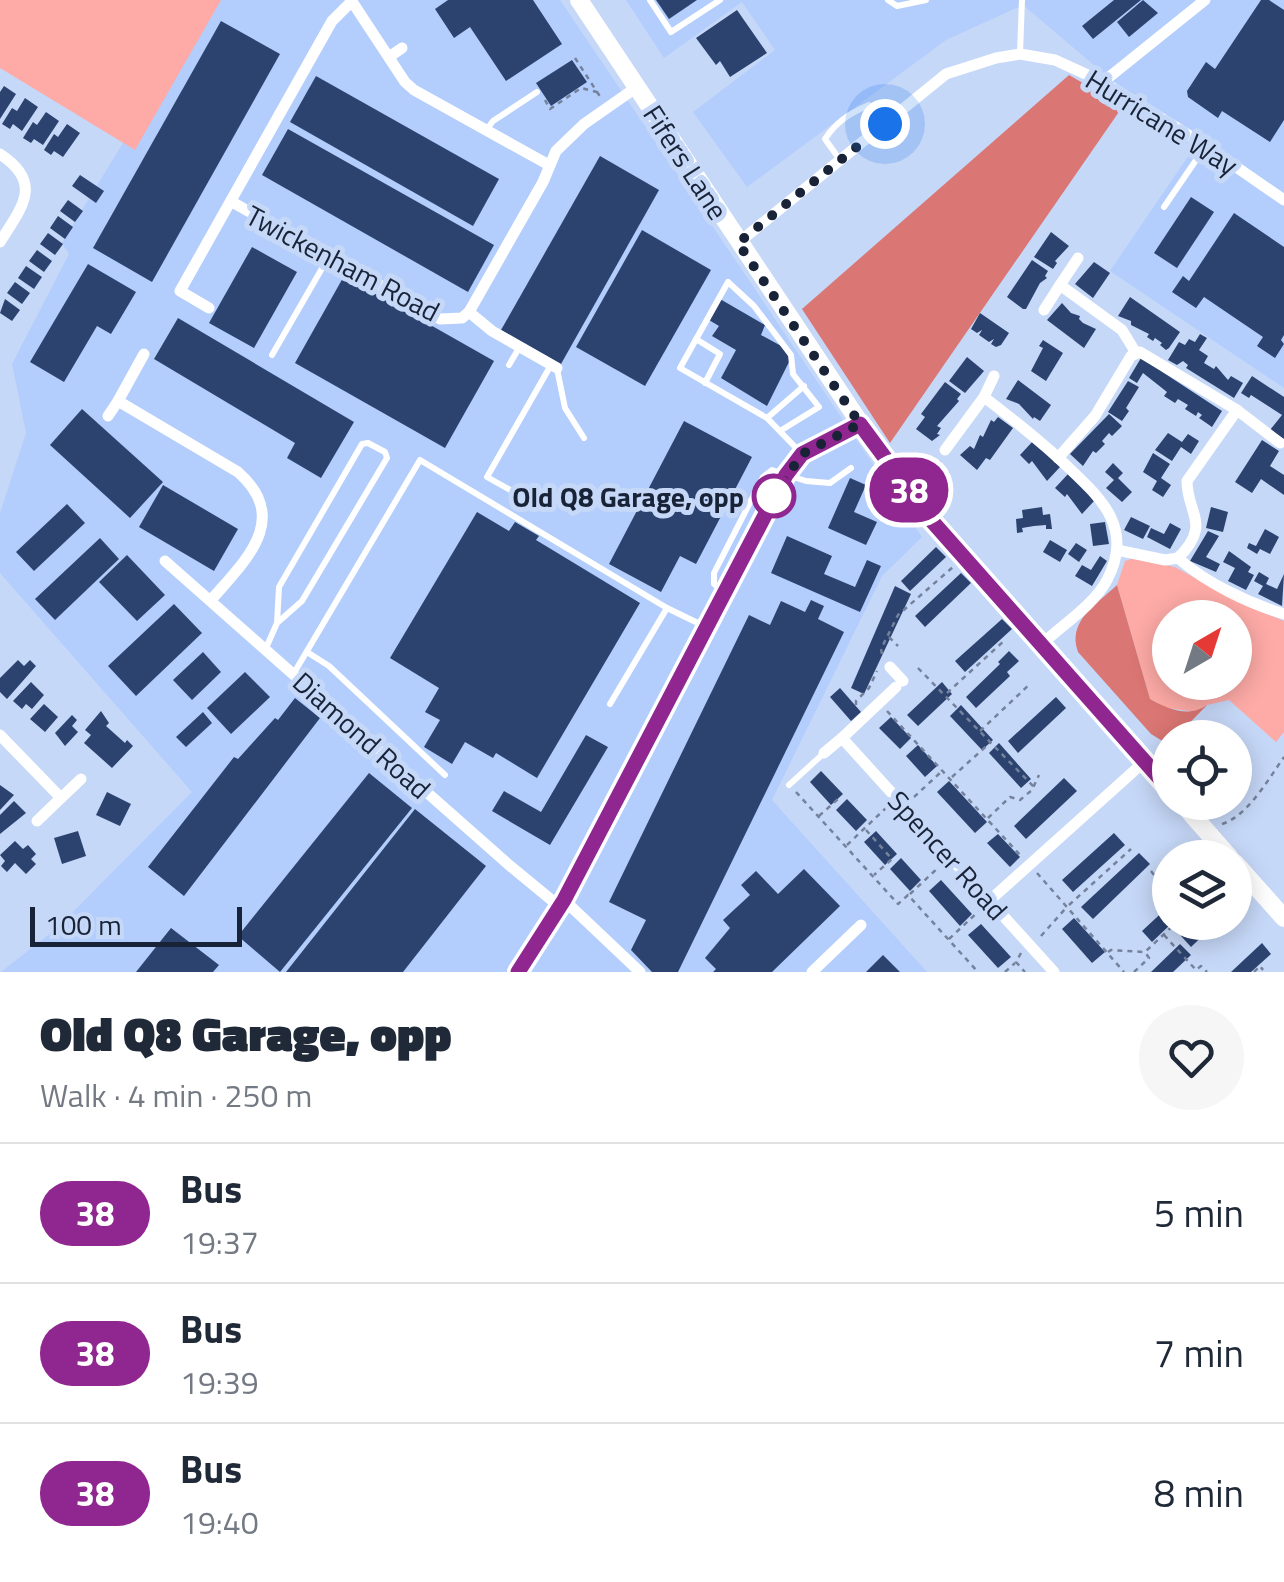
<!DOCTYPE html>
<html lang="en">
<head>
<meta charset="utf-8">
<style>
	body { margin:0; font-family:"Titillium Web",sans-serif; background:#f6f6f7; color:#1f2937; height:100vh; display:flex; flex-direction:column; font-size:38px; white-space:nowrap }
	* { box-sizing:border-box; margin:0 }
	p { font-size:32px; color:#747a83 }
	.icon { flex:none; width:55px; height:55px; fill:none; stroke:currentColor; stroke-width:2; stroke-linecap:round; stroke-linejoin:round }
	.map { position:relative; height:972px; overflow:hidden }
	.drawer { display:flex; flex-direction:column; background:#fff; flex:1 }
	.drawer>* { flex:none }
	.badge { padding:0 20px; border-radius:32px; font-size:35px; line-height:65px }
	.needle { width:65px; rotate:39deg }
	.tools { position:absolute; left:1152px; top:600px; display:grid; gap:20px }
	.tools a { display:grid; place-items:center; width:100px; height:100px; border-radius:50%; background:#fff; box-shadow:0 5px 25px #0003; font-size:50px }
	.scale { position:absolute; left:30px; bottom:25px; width:212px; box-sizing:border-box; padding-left:10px; border:5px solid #192337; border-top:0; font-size:28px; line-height:35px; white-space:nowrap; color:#192337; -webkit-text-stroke:8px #c6d8f8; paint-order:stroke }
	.you { position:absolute; width:50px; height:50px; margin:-25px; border:8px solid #fff; border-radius:50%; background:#1a73e8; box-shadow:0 0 0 15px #1a73e833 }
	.map>.badge { position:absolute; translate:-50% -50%; box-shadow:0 0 0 5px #fff }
	.round { display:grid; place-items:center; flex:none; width:105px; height:105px; border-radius:52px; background:#f6f6f7 }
	.head { display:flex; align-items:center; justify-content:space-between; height:170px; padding:0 40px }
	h1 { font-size:48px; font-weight:800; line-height:75px }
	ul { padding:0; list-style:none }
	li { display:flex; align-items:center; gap:30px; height:140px; padding:0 40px; border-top:2px solid #e0e1e3 }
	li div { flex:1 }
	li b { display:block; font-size:38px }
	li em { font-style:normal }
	li .badge { min-width:110px; font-weight:700; text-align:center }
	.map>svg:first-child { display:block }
	.built { fill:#b3cdfc }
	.green { fill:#feaba7; fill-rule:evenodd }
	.forest { fill:#da7673 }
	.building { fill:#2c436f }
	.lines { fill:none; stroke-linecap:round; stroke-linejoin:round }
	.path { stroke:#74829c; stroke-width:2.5; stroke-dasharray:5 5; stroke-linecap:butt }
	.lane { stroke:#fff; stroke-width:6 }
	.street { stroke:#fff; stroke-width:11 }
	.secondary { stroke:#fff; stroke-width:18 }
	.line-casing { stroke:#fff; stroke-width:22 }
	.line { stroke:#90268f; stroke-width:15 }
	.walk { stroke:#192337; stroke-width:10; stroke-dasharray:0 18 }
	.stop-dot { fill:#fff; stroke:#90268f; stroke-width:5 }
	.labels { text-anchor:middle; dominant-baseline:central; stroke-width:10; stroke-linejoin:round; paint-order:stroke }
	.street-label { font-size:28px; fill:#192337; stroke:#c6d8f8 }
	.stop-label { font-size:28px; font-weight:bold; fill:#192337; stroke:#c6d8f8; text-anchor:end }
</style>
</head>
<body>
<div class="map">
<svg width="1284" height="972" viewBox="0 0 1284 972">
	<rect width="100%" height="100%" fill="#c6d8f8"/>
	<g class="built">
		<polygon points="210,0 560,0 922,537 882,576 772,800 927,972 1,972 57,928 192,792 0,573 0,513 26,433 12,364 69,254 62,243"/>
		<polygon points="626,0 1284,0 1284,388 1110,271 1193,149 1023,5 946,40 747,187 693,112 775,50 742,2 664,58"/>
	</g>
	<g class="green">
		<polygon points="0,0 221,0 135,150 0,68"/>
		<path d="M1134,558L1175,567L1237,601L1284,621V732L1276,742L1229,700L1207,705L1197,712L1166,708L1150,699L1117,585L1125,561ZM1170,618H1235V682H1170Z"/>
	</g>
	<g class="forest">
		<polygon points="1069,75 1123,106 890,443 802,309"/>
		<path d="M1117,585L1150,699C1168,709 1189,718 1207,705L1176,737L1164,742L1151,734L1078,652C1067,621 1096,605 1117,585Z"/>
	</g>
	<g class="building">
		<polygon points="448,0 533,0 562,44 506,81 470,27 454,38 435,9"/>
		<polygon points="656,0 697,0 669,19"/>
		<polygon points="1114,0 1141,0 1093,39 1082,26"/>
		<polygon points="1143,0 1158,13 1129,37 1117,22"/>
		<polygon points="1261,0 1269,0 1284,10 1284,120 1270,142 1222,111 1218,118 1188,97 1187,91 1206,62 1215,69"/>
		<polygon points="737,10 767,53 730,77 720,61 716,65 696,38"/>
		<polygon points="221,21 280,54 152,282 93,248"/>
		<polygon points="572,60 587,82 551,106 536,83"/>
		<polygon points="316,76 499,179 473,226 290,122"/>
		<polygon points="4,86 16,94 0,119 0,92"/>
		<polygon points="25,98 38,107 22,131 13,124 10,129 2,124 12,108 17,111"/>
		<polygon points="46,112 59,121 43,145 34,139 31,143 23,138 33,122 37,125"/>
		<polygon points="67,124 80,133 63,157 54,151 51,155 44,150 54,134 58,137"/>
		<polygon points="288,129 494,245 468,292 262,175"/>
		<polygon points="600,156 659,190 561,364 501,330"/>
		<polygon points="80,175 104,191 96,203 72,186"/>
		<polygon points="1191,197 1214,212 1177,268 1154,253"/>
		<polygon points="68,200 83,211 75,222 60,211"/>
		<polygon points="1234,213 1284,247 1284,335 1281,340 1284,344 1275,358 1257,346 1263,337 1204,297 1196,308 1172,292 1183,276 1189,281"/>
		<polygon points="58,216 73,227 65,239 50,228"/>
		<polygon points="642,230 711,270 645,386 576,347"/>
		<polygon points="1051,232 1069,246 1055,261 1057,263 1053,269 1034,257"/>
		<polygon points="48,233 63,244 55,255 40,244"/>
		<polygon points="252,247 297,272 254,348 209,323"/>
		<polygon points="37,250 52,261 44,272 29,261"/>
		<polygon points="1032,260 1048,271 1045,276 1047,278 1040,283 1026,309 1023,309 1007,297"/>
		<polygon points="1094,262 1110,273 1093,298 1075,284"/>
		<polygon points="88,264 136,292 111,334 97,326 64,382 30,362"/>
		<polygon points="26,266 42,277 34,289 18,278"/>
		<polygon points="344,276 494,361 445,448 295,363"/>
		<polygon points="15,282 30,293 22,304 7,293"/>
		<polygon points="1130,297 1180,332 1169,348 1166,350 1160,345 1162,343 1155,338 1153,341 1147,337 1149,334 1131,325 1131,321 1118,316"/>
		<polygon points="5,299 20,310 12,321 0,313"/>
		<polygon points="720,299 765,325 761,335 785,348 790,360 767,406 721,378 736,350 712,336 719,326 709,320"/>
		<polygon points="1062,303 1071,313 1080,316 1079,319 1083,323 1096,329 1084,348 1047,320"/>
		<polygon points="980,313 1009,333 1001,345 996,347 991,344 994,339 989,342 979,335 982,330 977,333 971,329"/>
		<polygon points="178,318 354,422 321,478 287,458 295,443 154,359"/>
		<polygon points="1200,334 1207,338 1199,350 1208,356 1204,363 1214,369 1216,366 1228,380 1231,376 1243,383 1234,398 1186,368 1188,365 1183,361 1177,365 1168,360 1179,342 1185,345 1189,339 1195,342"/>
		<polygon points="1043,340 1063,353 1046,381 1031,371 1043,348 1039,346"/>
		<polygon points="967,357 984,371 965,393 949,381"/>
		<polygon points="1141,358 1222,411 1212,427 1199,418 1202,415 1198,412 1196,416 1185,409 1188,405 1178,399 1175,403 1164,396 1167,392 1143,373 1137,383 1129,378"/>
		<polygon points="1252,376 1284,397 1284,439 1270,430 1282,415 1251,395 1249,398 1241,393"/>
		<polygon points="1018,380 1051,405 1040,421 1034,417 1033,419 1019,404 1006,399"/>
		<polygon points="1128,381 1139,387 1126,408 1129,411 1122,421 1108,412"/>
		<polygon points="945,382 961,394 957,399 959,401 937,426 941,428 937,434 940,435 932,441 916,429 925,417 921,414"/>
		<polygon points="82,409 163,482 130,518 50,445"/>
		<polygon points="1109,414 1122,426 1112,436 1109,433 1102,441 1105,444 1096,453 1093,451 1083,466 1070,454"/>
		<polygon points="998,417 1013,428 990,460 986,458 977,470 960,455 970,446 974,449 980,435 983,437 991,420 994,422"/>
		<polygon points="684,421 752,457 696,564 680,556 661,592 609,564"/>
		<polygon points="1168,433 1182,442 1188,434 1199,441 1191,454 1181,447 1172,461 1155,450"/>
		<polygon points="1262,440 1279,451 1270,466 1284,475 1284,495 1261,479 1252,493 1235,482"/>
		<polygon points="1033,441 1060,467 1047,481 1032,461 1029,464 1020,455"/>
		<polygon points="1153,453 1170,464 1161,478 1171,485 1163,497 1152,490 1157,481 1143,472"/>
		<polygon points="1113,463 1123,473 1118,478 1132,492 1122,502 1106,488 1114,480 1105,472"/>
		<polygon points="1068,474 1095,500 1082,514 1067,494 1065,497 1055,488"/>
		<polygon points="850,478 866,485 854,512 877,522 866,545 828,528"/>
		<polygon points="163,485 238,529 214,571 139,527"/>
		<polygon points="67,504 85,523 34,571 16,552"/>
		<polygon points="1042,507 1043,515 1050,514 1052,529 1046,529 1046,525 1034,526 1022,528 1023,532 1017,533 1016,519 1023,518 1022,510"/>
		<polygon points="1211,507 1228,512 1223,532 1206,528"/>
		<polygon points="477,512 509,531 515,522 539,536 536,540 640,603 537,778 496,753 493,758 465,742 452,764 424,747 440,720 425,712 439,688 390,658"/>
		<polygon points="1131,517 1150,526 1143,539 1124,530"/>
		<polygon points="1105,522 1109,544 1093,546 1090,524"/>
		<polygon points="1170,523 1181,529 1170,549 1147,537 1151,528 1164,534"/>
		<polygon points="1265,529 1279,537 1270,554 1260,549 1257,554 1247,548 1249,543 1256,546"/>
		<polygon points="1208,531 1219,536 1206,557 1220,564 1216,572 1190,561"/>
		<polygon points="787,536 832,556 824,574 855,587 867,560 881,566 860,612 771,573"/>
		<polygon points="100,538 119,559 55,620 35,599"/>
		<polygon points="1050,540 1067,550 1060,562 1043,552"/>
		<polygon points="1076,543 1087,550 1079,562 1068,554"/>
		<polygon points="936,547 946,557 910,591 901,581"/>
		<polygon points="1229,551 1251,567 1248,572 1254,575 1246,590 1228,581 1235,568 1223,562"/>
		<polygon points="127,555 165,595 137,621 99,582"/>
		<polygon points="1100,556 1107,561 1092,586 1075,576 1082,565 1091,570"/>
		<polygon points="1259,572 1269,578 1266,584 1277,589 1284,574 1282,606 1258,594 1263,586 1254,581"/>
		<polygon points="961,573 971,583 925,627 915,616"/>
		<polygon points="895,586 911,594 864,694 851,688"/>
		<polygon points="811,600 824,606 818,619 844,632 678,972 652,972 631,950 646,920 609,902 749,615 770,625 781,601 805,612"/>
		<polygon points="174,604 202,633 136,696 108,666"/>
		<polygon points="1002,619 1012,629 965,672 955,661"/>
		<polygon points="1009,651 1019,661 1007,672 1010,676 976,708 966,697 1000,664 998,662"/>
		<polygon points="203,652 221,672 192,700 173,680"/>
		<polygon points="18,660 24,666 30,660 36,666 7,699 0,692 0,678"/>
		<polygon points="245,672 270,697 231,734 207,708"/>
		<polygon points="31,682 44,695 32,709 26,704 22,709 13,701"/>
		<polygon points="942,682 952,694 918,726 907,715"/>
		<polygon points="840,688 861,712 851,721 830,697"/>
		<polygon points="1056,697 1066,708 1018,753 1008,741"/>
		<polygon points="295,698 320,718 184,896 148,867 234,757 238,759 275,718 278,720"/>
		<polygon points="44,704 58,717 45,732 30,719"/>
		<polygon points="961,705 993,740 982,750 950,716"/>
		<polygon points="101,711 109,723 106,726 125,743 127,740 133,746 112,768 84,743 91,735 85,730"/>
		<polygon points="203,712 212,723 186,747 176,737"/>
		<polygon points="72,715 77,720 72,726 78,732 65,746 55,733"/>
		<polygon points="891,717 911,738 900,749 879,728"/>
		<polygon points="586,735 608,747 550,845 492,811 504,791 541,812"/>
		<polygon points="999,743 1031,779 1021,788 989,753"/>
		<polygon points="918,745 937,766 925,777 906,756"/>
		<polygon points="821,771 843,794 831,805 810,782"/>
		<polygon points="369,773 412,808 280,972 238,936"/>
		<polygon points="1064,778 1077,791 1026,839 1014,826"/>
		<polygon points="949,781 987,822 975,833 937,792"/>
		<polygon points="0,785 14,795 0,810"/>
		<polygon points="107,792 131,804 120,826 96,815"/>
		<polygon points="847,799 867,820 856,831 836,810"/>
		<polygon points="14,801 26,813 0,834 0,815"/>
		<polygon points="415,809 486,866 403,972 286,972"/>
		<polygon points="78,831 86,856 62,864 54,838"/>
		<polygon points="876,831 897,854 885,865 864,842"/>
		<polygon points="1114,833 1125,845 1073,892 1062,880"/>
		<polygon points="998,834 1020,857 1010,867 987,843"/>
		<polygon points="15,841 23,849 28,845 36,854 31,859 36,864 26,874 15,863 7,872 1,866 5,861 0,855"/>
		<polygon points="1139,853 1150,864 1093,919 1081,907"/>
		<polygon points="901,858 921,880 910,891 890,869"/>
		<polygon points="804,869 840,906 772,972 713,972 716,969 705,958 730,928 723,920 750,895 741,885 756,871 778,894"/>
		<polygon points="941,880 972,914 960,926 929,891"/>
		<polygon points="1170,905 1170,922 1173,922 1152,942 1142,931"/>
		<polygon points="1074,918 1105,952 1092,963 1062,929"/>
		<polygon points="1196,922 1214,925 1191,947 1181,936"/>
		<polygon points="981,924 1011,957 998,968 968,935"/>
		<polygon points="171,928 219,965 213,972 136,972"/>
		<polygon points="1262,943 1271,954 1251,972 1231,972"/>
		<polygon points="1180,944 1191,955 1173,972 1151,972"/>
		<polygon points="883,955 900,972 866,972"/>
	</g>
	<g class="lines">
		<g class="path">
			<polyline points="575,58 601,98"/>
			<polyline points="545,100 550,109 581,88 597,92"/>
			<polyline points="930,491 940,461"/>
			<polyline points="889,637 898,646"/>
			<polyline points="882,654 881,649 898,615 953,567"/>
			<polyline points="918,668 1034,787"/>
			<polyline points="947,693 1006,639"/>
			<polyline points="856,705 856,701 869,688 877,671"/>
			<polyline points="887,711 1021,856"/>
			<polyline points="980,731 1031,683"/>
			<polyline points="952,777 991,742"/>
			<polyline points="796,792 898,904 908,895 978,972"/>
			<polyline points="914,797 941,772"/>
			<polyline points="819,816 838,799"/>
			<polyline points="988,818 1010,797 1020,800 1032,790 1039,775"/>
			<path d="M1222,824C1248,816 1269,778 1284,757"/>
			<polyline points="866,830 892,859 874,875"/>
			<polyline points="847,845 888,806"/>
			<polyline points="1151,871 1170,896"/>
			<polyline points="1037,873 1124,972"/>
			<polyline points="910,894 941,865"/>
			<polyline points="1069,905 1131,849"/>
			<polyline points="1164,935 1196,970 1201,966 1207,972"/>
			<polyline points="1041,936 1065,909"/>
			<polyline points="949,939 980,910"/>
			<polyline points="1108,952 1111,950 1144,952"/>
			<polyline points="1021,953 1016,962 1025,972"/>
			<polyline points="1005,972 1015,963"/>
			<polyline points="1134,972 1149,958 1145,952 1177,922"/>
			<polyline points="1254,972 1260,966 1263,970"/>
		</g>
		<g class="lane">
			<polyline points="650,0 671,32 720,0"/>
			<polyline points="888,0 897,6 926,0"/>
			<polyline points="1020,53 1022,0"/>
			<polyline points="487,129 493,121 537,92"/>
			<path d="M840,160L825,139C836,122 850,113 869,105L884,123"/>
			<polyline points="1164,207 1205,147"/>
			<polyline points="696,339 720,354 705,383"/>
			<polyline points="272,355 328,258"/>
			<polyline points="509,365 519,348"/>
			<polyline points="557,369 565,408 584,438"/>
			<polyline points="767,418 804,386"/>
			<polyline points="780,431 819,407 793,374 791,355 754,306 728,282 680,368 767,418 801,453"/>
			<polyline points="544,509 487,477 551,365"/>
			<polyline points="724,592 714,584 714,573 763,477 772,470 806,481 830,483 851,468"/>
			<polyline points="667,608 706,627"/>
			<polyline points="266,648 277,623 302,601 387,458 385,452 368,443 362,444 279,587 277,623"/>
			<polyline points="307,652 329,666 445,775"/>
			<polyline points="294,673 420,460 667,608 610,704"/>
			<polyline points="789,785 823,754"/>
		</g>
		<g class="street">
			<polyline points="351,0 405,82 414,90 549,165"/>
			<polyline points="389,57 402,48"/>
			<polyline points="1103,82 1205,0"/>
			<path d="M0,154C44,183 22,207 0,242"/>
			<polyline points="232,202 440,319 462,318 469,312 492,331 557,368"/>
			<polyline points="738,243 946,74 996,58 1020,54 1055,60 1103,82 1206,146 1284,200"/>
			<polyline points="1078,258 1060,285 1122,330 1136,353"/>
			<polyline points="209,308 180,291 332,21 352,1"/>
			<polyline points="1044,310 1060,285"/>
			<polyline points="469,312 543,182 556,151 584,124 637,87"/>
			<path d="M144,354L118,401L238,472C291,519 246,560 211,600"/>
			<path d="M994,376L984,397C1014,420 1041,441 1068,467C1102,499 1134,529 1107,580C1094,605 1062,625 1041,645"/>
			<polyline points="108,416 118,401"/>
			<polyline points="945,450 984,397"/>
			<polyline points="1058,458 1095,416 1131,356 1140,352 1237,410 1280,443"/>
			<path d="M1117,550L1165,560L1178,558C1206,583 1248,603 1284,614"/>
			<path d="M1178,558C1212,524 1187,514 1187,481L1237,410"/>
			<polyline points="165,561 509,865 560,907"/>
			<polyline points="890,667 903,681"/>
			<polyline points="0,735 61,798 81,779"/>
			<polyline points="842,738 896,687"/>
			<polyline points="824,753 842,738 1054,972"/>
			<polyline points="37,821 61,798"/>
			<polyline points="564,900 640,972"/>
			<polyline points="989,901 1144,762"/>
			<polyline points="518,972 564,900 786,475 802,454 860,423"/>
			<polyline points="812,972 861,925"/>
		</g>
		<g class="secondary">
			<polyline points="579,0 860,423 931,520 1170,790"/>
			<polyline points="1181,802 1230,858"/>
			<polyline points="1235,863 1284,918"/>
		</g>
	</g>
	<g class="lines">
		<defs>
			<polyline id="line" points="518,972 564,900 786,475 802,454 860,424 931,520 1170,790"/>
		</defs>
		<use href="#line" class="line-casing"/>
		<use href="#line" class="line"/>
		<polyline class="walk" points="774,496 802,454 860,424 738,243 885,124"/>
	</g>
	<circle class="stop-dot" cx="774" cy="496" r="20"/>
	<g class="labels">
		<g class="street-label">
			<text transform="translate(1162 122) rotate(32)">Hurricane Way</text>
			<text transform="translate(686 162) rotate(57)">Fifers Lane</text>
			<text transform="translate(343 263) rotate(28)">Twickenham Road</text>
			<text transform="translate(362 735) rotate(42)">Diamond Road</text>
			<text transform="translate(948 855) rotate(48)">Spencer Road</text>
		</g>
		<g class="stop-label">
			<text x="744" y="496">Old Q8 Garage, opp</text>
		</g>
	</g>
</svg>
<div class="tools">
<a><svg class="needle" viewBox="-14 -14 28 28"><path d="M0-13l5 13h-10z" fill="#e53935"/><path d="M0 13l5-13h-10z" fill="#747a83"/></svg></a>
<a><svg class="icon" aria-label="locate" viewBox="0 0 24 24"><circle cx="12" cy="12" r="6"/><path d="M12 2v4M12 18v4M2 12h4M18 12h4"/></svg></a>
<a><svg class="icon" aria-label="layers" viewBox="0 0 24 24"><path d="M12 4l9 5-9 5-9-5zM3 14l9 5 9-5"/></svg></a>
</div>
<div class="scale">100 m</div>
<div class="you" style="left:885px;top:124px"></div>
<b class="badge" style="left:909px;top:490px;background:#90268f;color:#fff">38</b>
</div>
<section class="drawer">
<div class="head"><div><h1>Old Q8 Garage, opp</h1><p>Walk · 4 min · 250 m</p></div><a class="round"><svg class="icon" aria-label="heart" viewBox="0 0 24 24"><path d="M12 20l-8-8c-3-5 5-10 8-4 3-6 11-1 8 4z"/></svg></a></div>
<ul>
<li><span class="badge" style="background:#90268f;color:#fff">38</span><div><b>Bus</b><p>19:37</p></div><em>5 min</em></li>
<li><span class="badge" style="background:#90268f;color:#fff">38</span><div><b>Bus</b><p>19:39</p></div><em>7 min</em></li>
<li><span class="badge" style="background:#90268f;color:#fff">38</span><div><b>Bus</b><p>19:40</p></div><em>8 min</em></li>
</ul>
</section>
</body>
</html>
